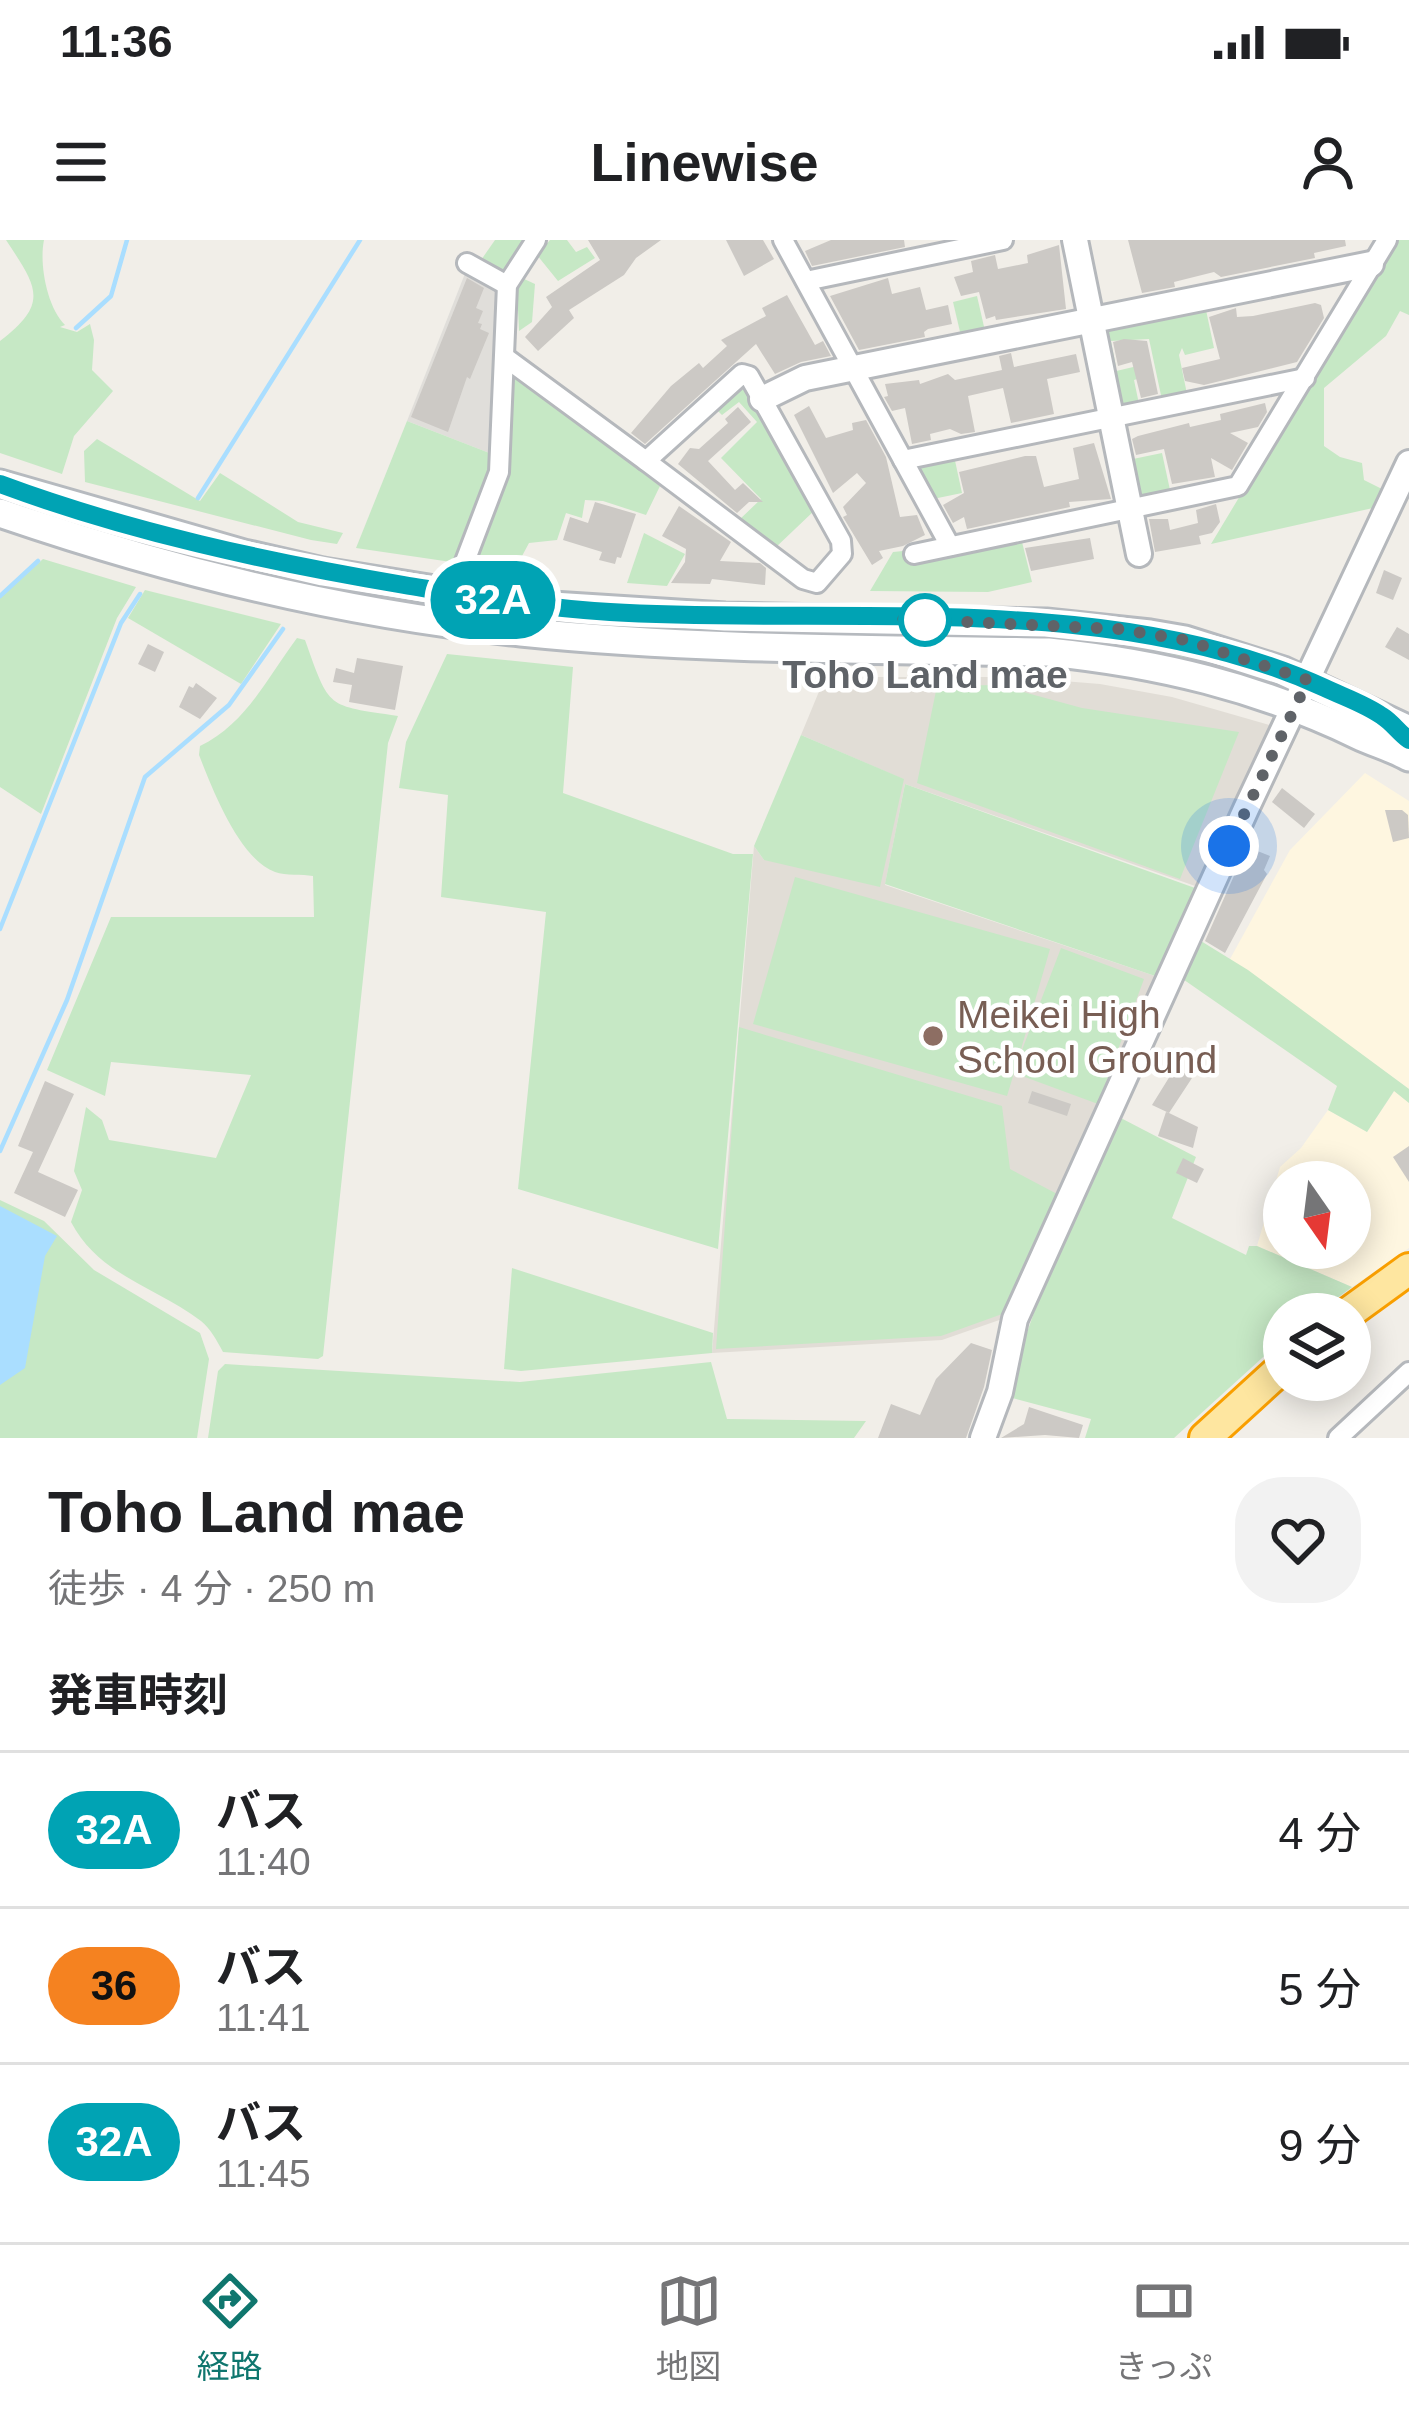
<!DOCTYPE html>
<html lang="ja">
<head>
<meta charset="utf-8">
<style>
	body { margin:0; font-family:Helvetica,"Noto Sans JP",sans-serif; background:#f2f2f2; color:#202124; height:100vh; display:flex; flex-direction:column; font-size:45px; white-space:nowrap }
	* { box-sizing:border-box; margin:0 }
	p { font-size:39px; color:#757577 }
	.icon { flex:none; width:66px; height:66px; fill:none; stroke:currentColor; stroke-width:2; stroke-linecap:round; stroke-linejoin:round }
	.map { position:relative; height:1198px; overflow:hidden }
	.drawer { display:flex; flex-direction:column; background:#fff; flex:1 }
	.drawer>* { flex:none }
	.badge { padding:0 24px; border-radius:39px; font-size:42px; line-height:78px }
	.needle { width:78px; rotate:166deg }
	.tools { position:absolute; left:1263px; top:921px; display:grid; gap:24px }
	.tools a { display:grid; place-items:center; width:108px; height:108px; border-radius:50%; background:#fff; box-shadow:0 6px 30px #0003; font-size:60px }
	.you { position:absolute; width:60px; height:60px; margin:-30px; border:9px solid #fff; border-radius:50%; background:#1a73e8; box-shadow:0 0 0 18px #1a73e833 }
	.map>.badge { position:absolute; translate:-50% -50%; box-shadow:0 0 0 6px #fff }
	h2 { padding:0 48px; font-size:45px; line-height:108px }
	.round { display:grid; place-items:center; flex:none; width:126px; height:126px; border-radius:48px; background:#f2f2f2 }
	.headline { display:flex; align-items:center; justify-content:space-between; height:204px; padding:0 48px }
	h1 { font-size:57px; font-weight:700; line-height:90px }
	ul { padding:0; list-style:none }
	li { display:flex; align-items:center; gap:36px; height:156px; padding:0 48px; border-top:3px solid #e0e0e0 }
	li div { flex:1 }
	li b { display:block; font-size:45px }
	li em { font-style:normal }
	li .badge { min-width:132px; font-weight:700; text-align:center }
	.status { display:flex; justify-content:space-between; align-items:center; height:84px; padding:0 60px; background:#fff; direction:ltr }
	.status svg { height:33px; fill:currentColor }
	header { display:flex; justify-content:space-between; align-items:center; height:156px; padding:0 48px; background:#fff; font-size:54px; font-weight:700 }
	.menu { display:flex; justify-content:space-around; align-items:center; height:168px; border-top:3px solid #e0e0e0; background:#fff; font-size:33px; color:#757577 }
	.menu a { display:grid; justify-items:center; gap:6px }
	.menu .current { color:#0f766e }
	.map>svg:first-child { display:block }
	.commercial { fill:#fef6e0; fill-rule:evenodd }
	.industrial { fill:#e0deda }
	.education { fill:#e1ddd6 }
	.green { fill:#c6e8c5 }
	.water { fill:#aadeff }
	.lines { fill:none; stroke-linecap:round; stroke-linejoin:round }
	.stream { stroke:#aadeff; stroke-width:4.5 }
	.building { fill:#ccc9c5 }
	.minor-casing { stroke:#b5b8bc; stroke-width:24 }
	.tertiary-casing { stroke:#b5b8bc; stroke-width:30 }
	.secondary-casing { stroke:#b6babf; stroke-width:33 }
	.trunk-casing { stroke:#f99f00; stroke-width:36 }
	.minor { stroke:#fff; stroke-width:18 }
	.tertiary { stroke:#fff; stroke-width:24 }
	.secondary { stroke:#fff; stroke-width:27 }
	.trunk { stroke:#fee6a0; stroke-width:30 }
	.line-casing { stroke:#fff; stroke-width:27 }
	.line { stroke:#00a3b4; stroke-width:18 }
	.walk { stroke:#5f6368; stroke-width:12; stroke-dasharray:0 21.6 }
	.stop-dot { fill:#fff; stroke:#00a3b4; stroke-width:6 }
	.education-dot { fill:#8d6e63; stroke:#fff; stroke-width:4.5 }
	.labels { text-anchor:middle; dominant-baseline:central; stroke-width:9; stroke-linejoin:round; paint-order:stroke }
	.stop-label { font-size:39px; font-weight:bold; fill:#5f6368; stroke:#fff }
	.education-label { font-size:39px; fill:#785e54; stroke:#fff; text-anchor:start }
</style>
</head>
<body>
<div class="status"><b>11:36</b><svg viewBox="0 0 49 12"><path d="M0 12V9h3v3zM5 12V6h3v6zM10 12V3h3v9zM15 12V0h3v12zM26 1h20v11H26zM47 4h2v5h-2z"/></svg></div>
<header><svg class="icon" aria-label="menu" viewBox="0 0 24 24"><path d="M4 6h16M4 12h16M4 18h16"/></svg>Linewise<svg class="icon" aria-label="person" viewBox="0 0 24 24"><circle cx="12" cy="8" r="4"/><path d="M4 21q1-7 8-7t8 7"/></svg></header>
<div class="map">
<svg width="1409" height="1198" viewBox="0 0 1409 1198">
	<rect width="100%" height="100%" fill="#f1eee8"/>
	<g class="commercial">
		<polygon points="1365,533 1409,561 1409,849 1230,719 1290,610"/>
		<path d="M1395,850L1409,863V1008L1352,1047L1257,1006L1280,927L1301,908L1328,870L1367,892ZM1284,942H1350V1008H1284Z"/>
	</g>
	<polygon class="industrial" points="466,31 499,46 492,214 407,181"/>
	<polygon class="education" points="825,437 1014,437 1100,444 1172,457 1273,486 1198,647 905,544 885,645 1158,737 1008,1077 942,1100 712,1113 754,606 764,620 903,539 801,495"/>
	<g class="green">
		<path d="M6,0H44C39,24 47,67 65,85L60,87L77,92L90,84L94,100L92,130L113,151L74,196L62,234L0,213V101C50,63 37,47 6,0Z"/>
		<polygon points="495,0 526,0 505,35 479,23"/>
		<polygon points="550,0 567,0 576,12 587,7 595,18 558,41 537,15"/>
		<polygon points="1394,0 1409,0 1409,75 1400,71 1386,96 1324,148 1324,206 1340,217 1362,223 1364,240 1382,249 1382,266 1211,304"/>
		<polygon points="522,38 535,44 532,82 519,91 517,48"/>
		<polygon points="977,56 985,91 961,96 953,62"/>
		<polygon points="1206,70 1214,108 1185,115 1182,108 1179,115 1187,154 1162,160 1149,99 1111,101 1116,127 1112,128 1106,99 1109,90"/>
		<polygon points="1146,124 1144,137 1134,140 1139,164 1125,167 1119,162 1112,132"/>
		<polygon points="514,135 660,246 646,275 603,261 585,260 582,278 566,273 557,300 529,303 514,331 470,327 504,235"/>
		<polygon points="738,149 748,151 815,270 774,309 738,281 761,259 721,218 757,182 739,162 722,175 716,169"/>
		<polygon points="407,181 492,214 493,232 458,323 356,308"/>
		<polygon points="97,199 200,261 220,233 298,282 343,293 337,304 311,300 85,242 84,211"/>
		<polygon points="1162,213 1170,250 1141,256 1133,219"/>
		<polygon points="954,216 962,253 933,259 917,229 919,223"/>
		<polygon points="61,276 107,286 304,345 302,348 61,281"/>
		<polygon points="644,293 685,314 667,346 627,343"/>
		<polygon points="1021,298 1032,342 988,352 870,351 893,312 903,311 910,322"/>
		<polygon points="43,319 136,347 117,378 41,574 0,547 0,358"/>
		<polygon points="327,346 769,388 817,395 816,400 628,394 384,363"/>
		<polygon points="145,350 281,384 241,444 128,378"/>
		<polygon points="1058,391 1151,406 1267,443 1265,446 914,402 876,393"/>
		<path d="M297,398L305,400C330,470 326,465 398,476L388,503L323,1116L318,1119L223,1112C217,1101 211,1089 201,1081C157,1047 99,1036 71,982L82,950L74,931L86,867L102,880L109,900L216,918L251,835L111,822L105,856L47,830L111,677H314L313,636C302,634 286,636 275,632C239,619 212,548 199,515L200,506C246,484 267,438 297,398Z"/>
		<polygon points="447,414 573,427 563,553 733,614 753,614 718,1009 518,949 546,672 441,657 448,555 399,548 406,502"/>
		<polygon points="998,445 1082,468 1239,492 1180,639 917,543 937,446"/>
		<polygon points="801,495 904,539 880,647 764,620 754,606"/>
		<polygon points="905,544 1195,648 1158,737 885,644"/>
		<polygon points="795,637 1050,709 1017,823 1061,708 1144,739 1098,864 1014,833 1007,856 753,784"/>
		<polygon points="1196,698 1248,730 1409,849 1409,863 1394,851 1367,892 1328,870 1337,846 1177,735"/>
		<polygon points="739,787 1002,866 1010,929 1059,955 1005,1073 941,1096 716,1109"/>
		<polygon points="1115,875 1196,917 1172,978 1246,1015 1249,1006 1257,1006 1352,1047 1316,1074 1284,1074 1284,1098 1174,1198 1085,1198 1091,1179 1005,1156 1054,1015"/>
		<polygon points="0,960 44,981 94,1030 200,1093 209,1119 197,1198 0,1198"/>
		<polygon points="512,1028 713,1093 712,1113 521,1131 504,1129"/>
		<polygon points="711,1122 727,1179 866,1181 854,1198 208,1198 218,1131 225,1124 520,1142"/>
	</g>
	<polygon class="water" points="0,966 57,996 45,1016 25,1128 0,1145"/>
	<g class="lines">
		<g class="stream">
			<polyline points="76,88 111,56 127,0"/>
			<polyline points="198,258 360,0"/>
			<polyline points="0,356 38,321"/>
			<polyline points="0,689 121,383 140,354"/>
			<polyline points="0,911 67,760 145,537 229,465 283,389"/>
		</g>
	</g>
	<g class="building">
		<polygon points="588,0 661,0 636,18 624,35 569,70 574,78 538,111 525,97 552,67 546,57 600,20"/>
		<polygon points="726,0 763,0 774,19 744,36"/>
		<polygon points="831,0 904,0 905,7 812,26 805,11"/>
		<polygon points="1128,0 1345,0 1346,6 1314,13 1315,18 1221,37 1214,32 1174,42 1175,47 1142,53"/>
		<polygon points="1059,5 1066,69 996,80 995,76 986,79 979,52 961,56 954,37 973,32 971,21 995,15 998,29 1028,23 1027,15"/>
		<polygon points="467,38 484,48 476,68 483,71 478,83 482,84 480,89 489,93 470,139 467,137 448,192 411,177"/>
		<polygon points="888,38 892,54 920,47 926,70 948,65 952,84 928,89 924,92 925,97 859,110 830,56"/>
		<polygon points="787,55 815,105 823,101 831,116 801,122 775,134 756,104 645,204 631,193 671,146 699,123 703,128 727,106 721,100 766,76 762,68"/>
		<polygon points="1315,63 1321,65 1324,78 1297,122 1204,145 1185,141 1182,128 1220,119 1209,77 1236,68 1237,77 1253,76"/>
		<polygon points="1124,99 1147,101 1158,154 1141,158 1132,122 1118,126 1113,102"/>
		<polygon points="1011,113 1014,127 1076,114 1080,132 1047,139 1054,174 1011,183 1003,148 968,156 975,192 961,194 950,189 930,194 931,200 912,204 905,168 892,171 884,157 888,156 885,144 919,140 920,144 948,134 955,140 1002,130 999,116"/>
		<polygon points="1265,163 1267,172 1258,187 1230,193 1248,203 1232,230 1211,218 1215,237 1172,244 1164,209 1136,215 1132,199 1138,196 1189,183 1190,187 1221,180 1220,174"/>
		<polygon points="809,166 826,198 853,190 852,183 866,180 886,217 900,277 917,275 925,295 903,306 879,311 883,318 872,325 843,277 847,275 843,267 866,243 857,233 833,253 794,175"/>
		<polygon points="738,167 751,182 708,221 735,250 743,243 763,262 749,262 737,273 678,224 690,208 699,209 728,183 725,179"/>
		<polygon points="1094,203 1111,259 1069,262 1070,267 967,289 964,277 953,283 943,265 964,253 959,232 1025,216 1036,216 1044,247 1079,239 1073,208"/>
		<polygon points="595,262 636,274 621,318 617,317 615,324 599,320 602,312 563,300 570,277 588,283"/>
		<polygon points="1216,264 1220,282 1212,293 1199,296 1201,304 1155,312 1149,279 1168,279 1170,290 1198,283 1196,270"/>
		<polygon points="679,266 731,302 720,321 760,323 766,328 765,345 712,339 710,344 671,343 685,322 686,309 662,296"/>
		<polygon points="1090,298 1094,319 1031,331 1025,308"/>
		<polygon points="1384,330 1402,338 1393,360 1376,353"/>
		<polygon points="1397,387 1409,394 1409,420 1385,407"/>
		<polygon points="148,404 164,412 155,432 138,424"/>
		<polygon points="357,418 403,426 395,470 349,462 352,445 333,442 336,428 354,433"/>
		<polygon points="196,443 217,458 200,479 179,467 189,446 193,448"/>
		<polygon points="1282,548 1315,574 1304,588 1272,562"/>
		<polygon points="1385,570 1402,570 1408,575 1409,598 1393,602"/>
		<polygon points="1255,610 1270,616 1264,630 1267,634 1225,713 1205,701 1241,620 1249,624"/>
		<polygon points="1178,829 1192,838 1169,873 1198,887 1193,908 1158,896 1166,872 1169,873 1152,865 1170,836 1173,838"/>
		<polygon points="45,841 74,854 38,932 78,950 65,977 14,953 33,912 18,906"/>
		<polygon points="1032,851 1071,864 1067,876 1028,863"/>
		<polygon points="1409,906 1409,942 1393,917"/>
		<polygon points="1183,918 1204,929 1197,943 1176,933"/>
		<polygon points="971,1103 992,1110 984,1147 966,1198 878,1198 891,1164 920,1175 936,1139"/>
		<polygon points="1029,1167 1083,1185 1079,1198 1045,1195 1001,1198 1024,1184"/>
	</g>
	<g class="lines">
		<defs>
			<g id="minor">
				<polyline points="783,0 950,306"/>
				<polyline points="467,23 507,45"/>
				<polyline points="806,41 1003,0"/>
				<polyline points="506,118 646,221"/>
				<polygon points="742,134 749,136 762,159 841,301 842,314 817,343 803,339 646,221"/>
				<polyline points="903,220 1305,138"/>
				<polyline points="914,314 1238,246 1387,0"/>
				<polyline points="453,353 499,232 507,45 536,0"/>
				<polyline points="1338,1198 1409,1132"/>
			</g>
			<g id="tertiary">
				<polyline points="1075,0 1139,314"/>
				<polyline points="762,159 805,138 1371,24"/>
				<polyline points="983,1198 1000,1152 1015,1079 1246,569 1409,223"/>
			</g>
			<g id="secondary">
				<polyline points="0,244 244,314 323,332 521,364 725,377 1046,383 1150,394 1185,400 1283,431 1409,490"/>
				<path d="M0,273C169,331 344,374 521,392C696,410 872,409 1048,412C1158,423 1258,447 1358,495C1375,503 1393,508 1409,517"/>
			</g>
			<g id="trunk">
				<polyline points="1347,1074 1409,1029"/>
				<polyline points="1205,1198 1284,1126"/>
			</g>
		</defs>
		<use href="#minor" class="minor-casing"/>
		<use href="#tertiary" class="tertiary-casing"/>
		<use href="#secondary" class="secondary-casing"/>
		<use href="#trunk" class="trunk-casing"/>
		<use href="#minor" class="minor"/>
		<use href="#tertiary" class="tertiary"/>
		<use href="#secondary" class="secondary"/>
		<use href="#trunk" class="trunk"/>
	</g>
	<g class="lines">
		<defs>
			<path id="line" d="M0,244C129,292 268,322 404,345C472,356 540,368 610,372C843,386 1109,349 1325,448C1344,457 1365,464 1382,476C1392,482 1399,493 1409,500"/>
		</defs>
		<use href="#line" class="line-casing"/>
		<use href="#line" class="line"/>
		<polyline class="walk" points="925,380 903,379 1118,389 1185,400 1308,440 1229,606"/>
	</g>
	<circle class="stop-dot" cx="925" cy="380" r="24"/>
	<circle class="education-dot" cx="933" cy="796" r="12"/>
	<g class="labels">
		<g class="stop-label">
			<text x="925" y="434">Toho Land mae</text>
		</g>
		<g class="education-label">
			<text x="957" y="774">Meikei High<tspan x="957" dy="45">School Ground</tspan></text>
		</g>
	</g>
</svg>
<div class="tools">
<a><svg class="needle" viewBox="-14 -14 28 28"><path d="M0-13l5 13h-10z" fill="#e53935"/><path d="M0 13l5-13h-10z" fill="#757577"/></svg></a>
<a><svg class="icon" aria-label="layers" viewBox="0 0 24 24"><path d="M12 4l9 5-9 5-9-5zM3 14l9 5 9-5"/></svg></a>
</div>
<div class="you" style="left:1229px;top:606px"></div>
<b class="badge" style="left:493px;top:360px;background:#00a3b4;color:#fff">32A</b>
</div>
<section class="drawer">
<div class="headline"><div><h1>Toho Land mae</h1><p>徒歩 · 4 分 · 250 m</p></div><a class="round"><svg class="icon" aria-label="heart" viewBox="0 0 24 24"><path d="M12 20l-8-8c-3-5 5-10 8-4 3-6 11-1 8 4z"/></svg></a></div>
<h2>発車時刻</h2>
<ul>
<li><span class="badge" style="background:#00a3b4;color:#fff">32A</span><div><b>バス</b><p>11:40</p></div><em>4 分</em></li>
<li><span class="badge" style="background:#f58220;color:#111">36</span><div><b>バス</b><p>11:41</p></div><em>5 分</em></li>
<li><span class="badge" style="background:#00a3b4;color:#fff">32A</span><div><b>バス</b><p>11:45</p></div><em>9 分</em></li>
</ul>
</section>
<nav class="menu">
<a class="current"><svg class="icon" aria-label="directions" viewBox="0 0 24 24"><path d="M12 3l9 9-9 9-9-9zM9 14v-3h6M13 9l2 2-2 2"/></svg>経路</a>
<a><svg class="icon" aria-label="map" viewBox="0 0 24 24"><path d="M3 6l6-2 6 2 6-2v14l-6 2-6-2-6 2zM9 4v14M15 6v14"/></svg>地図</a>
<a><svg class="icon" aria-label="tickets" viewBox="0 0 24 24"><path d="M3 7h18v10H3zM15 7v10"/></svg>きっぷ</a>
</nav>
</body>
</html>
